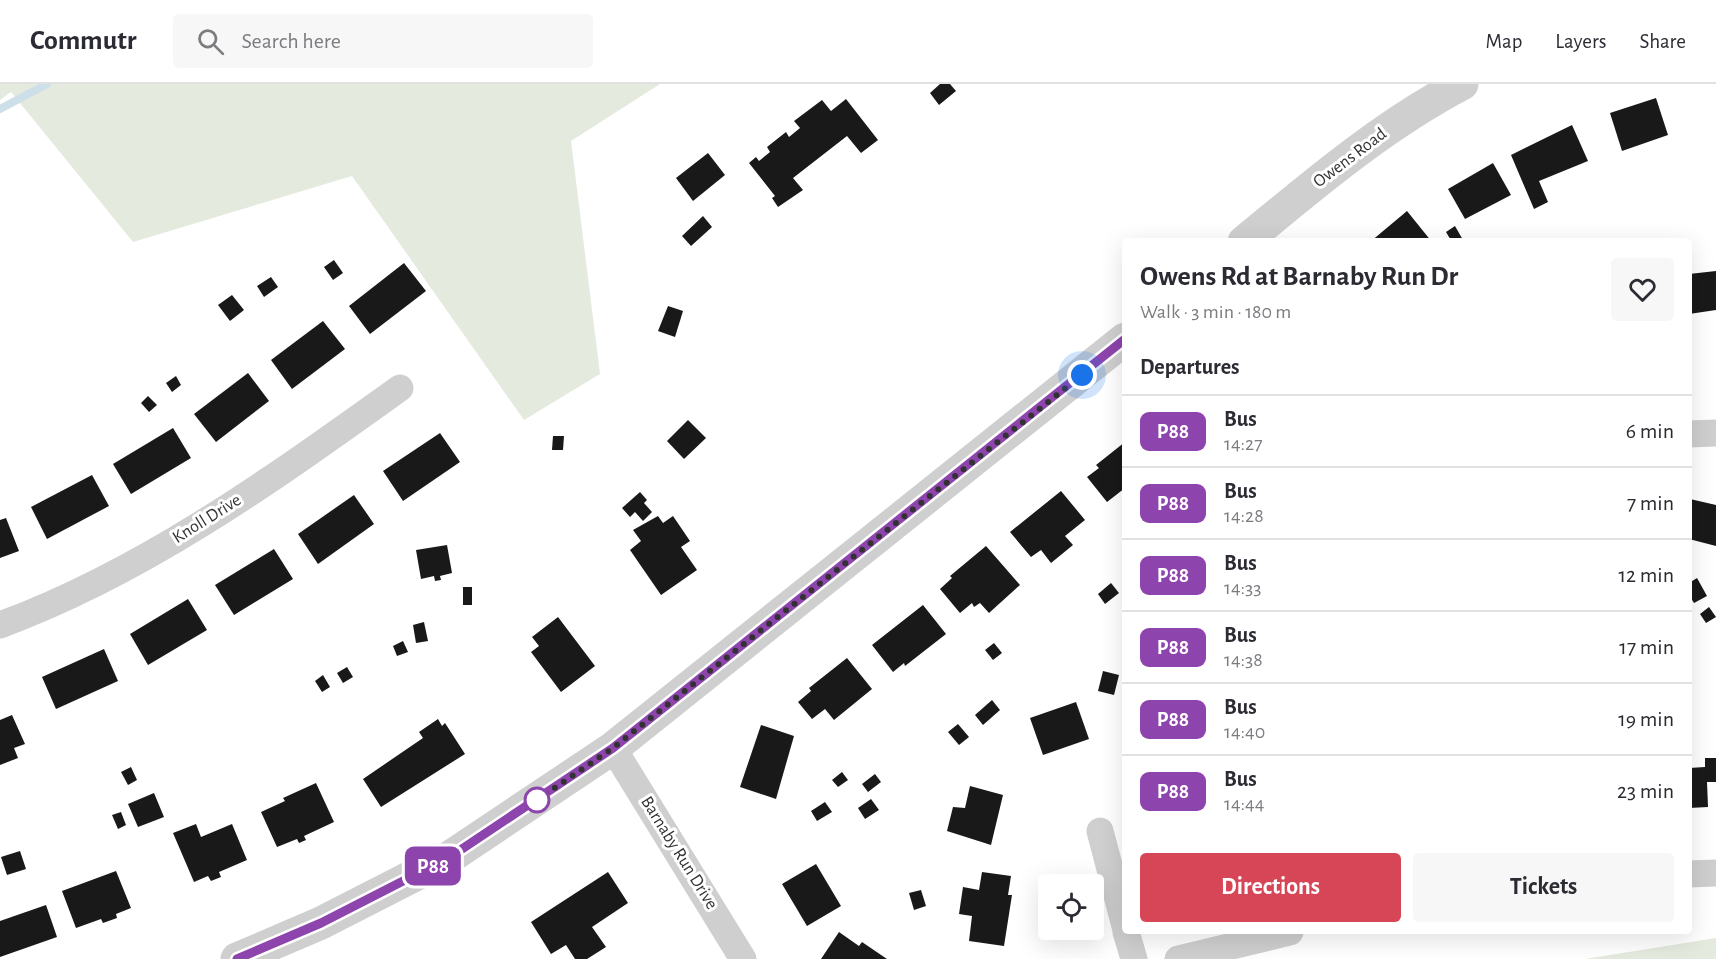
<!DOCTYPE html>
<html lang="en">
<head>
<meta charset="utf-8">
<style>
	body { margin:0; font-family:"Alegreya Sans",sans-serif; background:#f7f7f7; color:#2b2b33; height:100vh; display:flex; flex-direction:column; font-size:22px; white-space:nowrap }
	* { box-sizing:border-box; margin:0 }
	p { font-size:20px; color:#7c7c81 }
	.icon { flex:none; width:33px; height:33px; fill:none; stroke:currentColor; stroke-width:2; stroke-linecap:round; stroke-linejoin:round }
	.map { position:relative; flex:1; overflow:hidden }
	.drawer { position:absolute; left:1122px; top:154px; width:570px; height:696px; display:flex; flex-direction:column; background:#fff; border-radius:6px; box-shadow:0 6px 24px #0002 }
	.drawer>* { flex:none }
	.badge { padding:0 12px; border-radius:9px; font-size:21px; line-height:39px }
	.fabs { position:absolute; left:1038px; top:790px; display:grid; gap:12px }
	.fabs a { display:grid; place-items:center; width:66px; height:66px; border-radius:6px; background:#fff; box-shadow:0 6px 24px #0002; font-size:30px }
	.you { position:absolute; width:30px; height:30px; margin:-15px; border:4px solid #fff; border-radius:50%; background:#1a73e8; box-shadow:0 0 0 9px #1a73e833 }
	.map>.badge { position:absolute; translate:-50% -50%; box-shadow:0 0 0 3px #fff }
	h2 { padding:0 18px; font-size:22px; line-height:54px }
	.round { display:grid; place-items:center; flex:none; width:63px; height:63px; border-radius:6px; background:#f7f7f7 }
	.head { display:flex; align-items:center; justify-content:space-between; height:102px; padding:0 18px }
	h1 { font-size:28px; font-weight:700; line-height:45px }
	.primary-button { display:flex; gap:12px; margin-top:auto; padding:12px 18px }
	.primary-button a { flex:1; height:69px; border-radius:6px; background:#d64656; color:#fff; font-size:24px; font-weight:700; line-height:69px; text-align:center }
	.primary-button a+a { background:#f7f7f7; color:#2b2b33 }
	ul { padding:0; list-style:none }
	li { display:flex; align-items:center; gap:18px; height:72px; padding:0 18px; border-top:2px solid #e1e1e2 }
	li div { flex:1 }
	li b { display:block; font-size:22px }
	li em { font-style:normal }
	li .badge { min-width:66px; font-weight:700; text-align:center }
	header { display:flex; align-items:center; gap:36px; box-sizing:border-box; height:84px; padding:0 30px; background:#fff; border-bottom:2px solid #e1e1e2 }
	header strong { font-size:28px }
	nav { display:flex; gap:33px; margin-inline-start:auto; font-size:21px }
	.search { width:420px; height:54px; background:#f7f7f7; display:flex; align-items:center; gap:15px; box-sizing:border-box; padding:0 21px; border-radius:6px; color:#7c7c81; font-size:22px }
	.map>svg:first-child { display:block }
	.green { fill:#e5eade }
	.lines { fill:none; stroke-linecap:round; stroke-linejoin:round }
	.stream { stroke:#cddfe8; stroke-width:8 }
	.building { fill:#191919 }
	.minor { stroke:#cfcfcf; stroke-width:27 }
	.tertiary { stroke:#cfcfcf; stroke-width:33 }
	.line-casing { stroke:#fff; stroke-width:14 }
	.line { stroke:#8e44ad; stroke-width:9 }
	.walk { stroke:#323232; stroke-width:6; stroke-dasharray:0 10.8 }
	.stop-dot { fill:#fff; stroke:#8e44ad; stroke-width:3 }
	.labels { text-anchor:middle; dominant-baseline:central; stroke-width:6; stroke-linejoin:round; paint-order:stroke }
	.street-label { font-size:18px; fill:#323232; stroke:#fff }
</style>
</head>
<body>
<header>
<strong>Commutr</strong>
<div class="search"><svg class="icon" aria-label="search" viewBox="0 0 24 24"><circle cx="10" cy="10" r="6"/><path d="M15 15l6 6"/></svg>Search here</div>
<nav><a>Map</a><a>Layers</a><a>Share</a></nav>
</header>
<div class="map">
<svg width="1716" height="875" viewBox="0 0 1716 875">
	<rect width="100%" height="100%" fill="#fff"/>
	<g class="green">
		<polygon points="0,0 660,0 571,57 600,290 524,336 352,92 133,158 11,8 0,16"/>
		<polygon points="1716,854 1716,875 1585,875"/>
	</g>
	<g class="lines">
		<polyline class="stream" points="0,25 47,0"/>
	</g>
	<g class="building">
		<polygon points="940,0 950,0 956,7 939,21 930,9"/>
		<polygon points="1656,14 1668,51 1622,67 1610,29"/>
		<polygon points="846,15 878,56 861,69 847,52 793,94 803,106 778,123 772,114 775,112 749,79 756,73 759,77 770,68 767,63 786,48 789,53 800,44 794,37 822,16 831,27"/>
		<polygon points="1572,41 1588,77 1539,97 1548,118 1534,125 1511,71"/>
		<polygon points="708,69 725,91 693,117 676,94"/>
		<polygon points="1493,79 1511,111 1465,135 1448,105"/>
		<polygon points="1407,127 1432,158 1370,158"/>
		<polygon points="703,132 712,143 691,162 682,152"/>
		<polygon points="1455,142 1463,156 1461,158 1452,158 1446,148"/>
		<polygon points="334,176 343,189 333,196 324,183"/>
		<polygon points="404,179 426,207 370,250 349,222"/>
		<polygon points="1716,187 1716,226 1689,230 1689,190"/>
		<polygon points="271,193 278,203 264,213 257,202"/>
		<polygon points="232,211 244,226 230,237 218,221"/>
		<polygon points="668,222 683,227 675,253 658,247"/>
		<polygon points="323,237 345,265 292,305 271,276"/>
		<polygon points="248,289 269,317 216,358 194,330"/>
		<polygon points="176,292 181,301 172,308 166,299"/>
		<polygon points="148,312 157,321 149,328 141,319"/>
		<polygon points="688,336 706,354 684,375 667,357"/>
		<polygon points="173,344 191,374 131,410 113,380"/>
		<polygon points="440,349 460,378 403,417 383,387"/>
		<polygon points="553,352 564,352 563,366 552,366"/>
		<polygon points="1125,358 1125,404 1107,418 1087,393 1099,384 1096,381"/>
		<polygon points="92,391 109,422 47,455 31,423"/>
		<polygon points="1061,407 1085,436 1065,452 1073,461 1051,479 1041,466 1031,473 1010,448"/>
		<polygon points="640,408 647,416 644,419 652,428 643,437 635,428 630,433 622,424"/>
		<polygon points="354,411 374,440 318,480 298,450"/>
		<polygon points="1690,415 1716,421 1716,462 1689,455"/>
		<polygon points="658,432 663,439 673,432 690,457 681,463 697,486 661,511 630,466 641,457 633,446"/>
		<polygon points="6,434 19,467 0,474 0,436"/>
		<polygon points="447,461 452,489 440,492 441,496 435,497 434,492 421,495 416,466"/>
		<polygon points="986,462 1020,501 989,529 980,519 974,523 972,519 960,529 940,505 952,494 950,492"/>
		<polygon points="274,465 293,495 234,531 215,501"/>
		<polygon points="1697,494 1707,512 1694,519 1689,511 1689,499"/>
		<polygon points="1111,499 1119,509 1105,520 1098,510"/>
		<rect x="463" y="503" width="9" height="18"/>
		<polygon points="188,515 207,546 148,581 130,550"/>
		<polygon points="923,521 946,550 905,582 904,579 893,588 872,561"/>
		<polygon points="1709,523 1716,533 1706,539 1700,530"/>
		<polygon points="558,533 595,582 561,608 531,568 539,562 532,553"/>
		<polygon points="424,538 428,557 416,559 413,541"/>
		<polygon points="403,557 408,568 397,572 393,562"/>
		<polygon points="994,559 1002,569 993,576 985,566"/>
		<polygon points="104,565 118,597 56,625 42,593"/>
		<polygon points="847,574 872,605 834,636 825,625 812,635 798,618 811,607 809,604"/>
		<polygon points="347,583 353,593 343,599 337,589"/>
		<polygon points="1103,587 1119,591 1114,611 1098,607"/>
		<polygon points="323,591 330,603 322,608 315,597"/>
		<polygon points="992,616 1000,626 983,641 975,631"/>
		<polygon points="1076,618 1089,655 1043,671 1030,634"/>
		<polygon points="12,631 25,660 14,664 18,674 0,681 0,636"/>
		<polygon points="438,635 442,642 445,639 465,670 381,723 363,695 423,654 419,648"/>
		<polygon points="958,640 969,653 959,661 948,648"/>
		<polygon points="761,641 794,652 776,715 740,703"/>
		<polygon points="1705,674 1716,674 1716,698 1707,698 1708,723 1689,724 1689,684 1705,683"/>
		<polygon points="131,683 137,696 128,701 121,688"/>
		<polygon points="842,688 848,696 838,703 832,696"/>
		<polygon points="875,690 881,698 868,708 862,700"/>
		<polygon points="316,699 334,738 304,752 306,756 299,759 297,755 277,763 261,728 285,717 283,714"/>
		<polygon points="970,702 1003,711 991,761 947,747 953,723 965,724"/>
		<polygon points="154,709 164,733 138,743 128,720"/>
		<polygon points="871,715 879,726 865,735 858,724"/>
		<polygon points="825,718 832,728 817,737 811,727"/>
		<polygon points="121,728 126,741 118,745 112,731"/>
		<polygon points="196,740 201,753 232,740 247,776 219,788 221,793 211,797 208,792 194,798 173,749"/>
		<polygon points="20,767 26,785 7,791 1,773"/>
		<polygon points="816,780 841,822 807,842 782,800"/>
		<polygon points="116,787 131,824 116,830 117,834 103,839 101,835 76,844 62,807"/>
		<polygon points="608,788 628,819 592,843 606,863 587,875 575,875 566,861 551,870 531,838"/>
		<polygon points="982,788 1011,792 1008,811 1012,811 1004,862 969,857 972,832 959,830 963,803 979,806"/>
		<polygon points="921,806 926,822 914,826 909,809"/>
		<polygon points="46,821 57,853 0,873 0,837"/>
		<polygon points="839,848 859,862 862,858 887,875 821,875"/>
	</g>
	<g class="lines">
		<g class="minor">
			<polyline points="1689,350 1716,349"/>
			<path d="M0,541C146,487 274,394 400,304"/>
			<polyline points="613,664 743,875"/>
			<polyline points="1100,747 1125,842"/>
			<polyline points="1689,790 1716,789"/>
			<polyline points="1126,848 1134,875"/>
			<polyline points="1178,875 1290,848"/>
		</g>
		<g class="tertiary">
			<path d="M1244,158C1313,101 1382,42 1462,0"/>
			<polyline points="237,875 321,839 450,773 613,664 1125,255"/>
		</g>
	</g>
	<g class="lines">
		<defs>
			<polyline id="line" points="237,875 321,839 450,773 613,664 1125,255"/>
		</defs>
		<use href="#line" class="line-casing"/>
		<use href="#line" class="line"/>
		<polyline class="walk" points="537,716 613,664 1082,291"/>
	</g>
	<circle class="stop-dot" cx="537" cy="716" r="12"/>
	<g class="labels">
		<g class="street-label">
			<text transform="translate(1350 74) rotate(-37)">Owens Road</text>
			<text transform="translate(207 435) rotate(-32)">Knoll Drive</text>
			<text transform="translate(679 769) rotate(58)">Barnaby Run Drive</text>
		</g>
	</g>
</svg>
<div class="fabs">
<a><svg class="icon" aria-label="locate" viewBox="0 0 24 24"><circle cx="12" cy="12" r="6"/><path d="M12 2v4M12 18v4M2 12h4M18 12h4"/></svg></a>
</div>
<div class="you" style="left:1082px;top:291px"></div>
<b class="badge" style="left:433px;top:782px;background:#8e44ad;color:#fff">P88</b>
<section class="drawer">
<div class="head"><div><h1>Owens Rd at Barnaby Run Dr</h1><p>Walk · 3 min · 180 m</p></div><a class="round"><svg class="icon" aria-label="heart" viewBox="0 0 24 24"><path d="M12 20l-8-8c-3-5 5-10 8-4 3-6 11-1 8 4z"/></svg></a></div>
<h2>Departures</h2>
<ul>
<li><span class="badge" style="background:#8e44ad;color:#fff">P88</span><div><b>Bus</b><p>14:27</p></div><em>6 min</em></li>
<li><span class="badge" style="background:#8e44ad;color:#fff">P88</span><div><b>Bus</b><p>14:28</p></div><em>7 min</em></li>
<li><span class="badge" style="background:#8e44ad;color:#fff">P88</span><div><b>Bus</b><p>14:33</p></div><em>12 min</em></li>
<li><span class="badge" style="background:#8e44ad;color:#fff">P88</span><div><b>Bus</b><p>14:38</p></div><em>17 min</em></li>
<li><span class="badge" style="background:#8e44ad;color:#fff">P88</span><div><b>Bus</b><p>14:40</p></div><em>19 min</em></li>
<li><span class="badge" style="background:#8e44ad;color:#fff">P88</span><div><b>Bus</b><p>14:44</p></div><em>23 min</em></li>
</ul>
<div class="primary-button"><a>Directions</a><a>Tickets</a></div>
</section>
</div>
</body>
</html>
